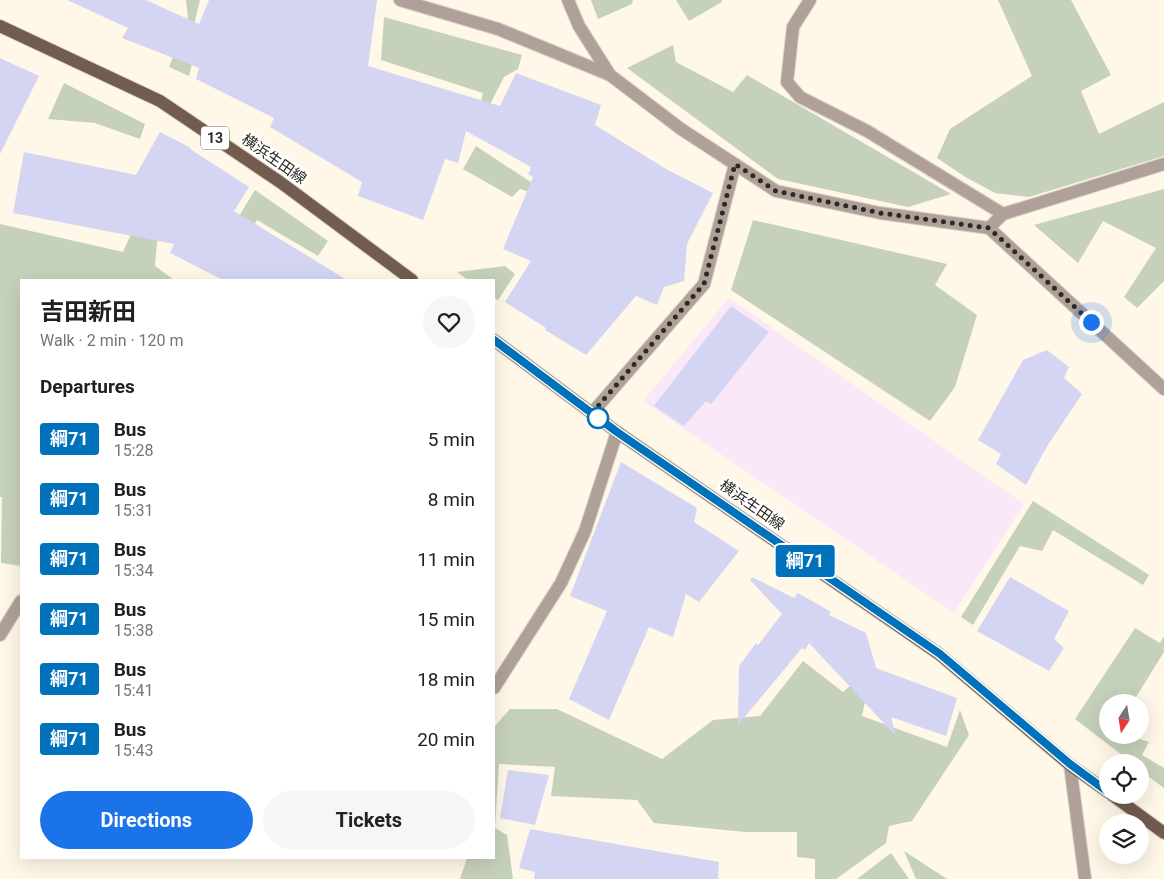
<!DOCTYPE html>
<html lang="en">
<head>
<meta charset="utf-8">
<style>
	body { margin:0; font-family:Roboto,"Noto Sans JP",sans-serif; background:#f6f6f6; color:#202124; height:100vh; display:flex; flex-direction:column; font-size:19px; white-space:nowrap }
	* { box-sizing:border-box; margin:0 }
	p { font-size:16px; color:#757577 }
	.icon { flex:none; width:28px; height:28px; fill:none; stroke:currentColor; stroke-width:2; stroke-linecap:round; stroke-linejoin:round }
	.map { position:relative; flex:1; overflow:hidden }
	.side { position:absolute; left:20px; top:279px; width:475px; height:580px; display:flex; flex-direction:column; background:#fff; border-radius:0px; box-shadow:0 5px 20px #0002 }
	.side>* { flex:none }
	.badge { padding:0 10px; border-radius:4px; font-size:18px; line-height:32px }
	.needle { width:32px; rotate:192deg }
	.controls { position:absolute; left:1099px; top:694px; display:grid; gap:10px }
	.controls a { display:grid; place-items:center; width:50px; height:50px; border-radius:50%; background:#fff; box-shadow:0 5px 20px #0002; font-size:25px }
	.you { position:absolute; width:25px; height:25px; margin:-12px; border:4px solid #fff; border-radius:50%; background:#1a73e8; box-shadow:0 0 0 8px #1a73e833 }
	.map>.badge { position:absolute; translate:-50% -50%; box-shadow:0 0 0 2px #fff }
	h2 { padding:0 20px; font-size:19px; line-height:45px }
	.round { display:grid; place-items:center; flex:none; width:52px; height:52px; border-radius:26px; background:#f6f6f6 }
	.head { display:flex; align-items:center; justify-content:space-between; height:85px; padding:0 20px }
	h1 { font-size:24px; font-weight:700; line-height:38px }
	.action { display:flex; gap:10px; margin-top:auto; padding:10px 20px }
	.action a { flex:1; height:58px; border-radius:30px; background:#1a73e8; color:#fff; font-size:20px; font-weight:700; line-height:58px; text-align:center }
	.action a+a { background:#f6f6f6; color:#202124 }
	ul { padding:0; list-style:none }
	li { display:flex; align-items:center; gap:15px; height:60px; padding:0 20px }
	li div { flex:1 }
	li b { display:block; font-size:19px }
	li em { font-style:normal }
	li .badge { min-width:55px; font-weight:700; text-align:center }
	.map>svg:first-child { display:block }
	.industrial { fill:#fae7f8 }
	.green { fill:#c6d1bb }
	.building { fill:#d4d5f3 }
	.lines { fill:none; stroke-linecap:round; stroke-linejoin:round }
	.minor-casing { stroke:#d9d2c4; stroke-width:14 }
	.major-casing { stroke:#d9d2c4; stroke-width:14 }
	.minor { stroke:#afa19a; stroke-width:12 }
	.major { stroke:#725b4f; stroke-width:12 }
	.line-casing { stroke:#fff; stroke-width:11 }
	.line { stroke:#0072bc; stroke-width:8 }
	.walk { stroke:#2d2a22; stroke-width:5; stroke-dasharray:0 9 }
	.stop-dot { fill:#fff; stroke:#0072bc; stroke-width:2.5 }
	.labels { text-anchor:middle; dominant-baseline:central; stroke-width:5; stroke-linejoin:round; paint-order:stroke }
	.shield { fill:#fff; stroke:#6c6a64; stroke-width:1 }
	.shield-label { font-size:14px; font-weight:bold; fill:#2d2a22 }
	.street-label { font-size:15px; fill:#2d2a22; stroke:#fff }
</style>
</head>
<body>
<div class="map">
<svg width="1164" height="879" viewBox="0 0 1164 879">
	<rect width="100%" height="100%" fill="#fff7e7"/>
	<polygon class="industrial" points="729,298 1024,504 954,613 643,401"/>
	<g class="green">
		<polygon points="186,0 200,0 194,25 199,36 189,76 169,67 188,19"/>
		<polygon points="591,0 633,0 632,4 598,19"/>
		<polygon points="676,0 721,0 722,2 689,21"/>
		<polygon points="998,0 1071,0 1111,75 1081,91 1099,134 1164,102 1164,156 1029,197 995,193 967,178 937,158 950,129 1032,76"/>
		<polygon points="384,17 522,55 518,69 504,77 473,138 483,93 381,60"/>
		<polygon points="673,45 676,62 733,92 747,75 951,194 908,207 778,179 627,68"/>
		<polygon points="64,83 145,124 140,139 95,123 48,119"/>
		<polygon points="476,146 561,202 520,189 512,197 463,169"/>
		<polygon points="1164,189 1164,281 1137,308 1124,297 1156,248 1103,221 1078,263 1034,225"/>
		<polygon points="255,190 328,241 318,256 257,220 250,233 236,221"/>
		<polygon points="753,220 947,264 935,285 977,315 955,387 930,421 731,290"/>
		<polygon points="136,223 158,231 155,266 174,280 21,280 21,566 1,563 2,497 0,497 0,224 123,252"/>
		<polygon points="505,266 515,274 498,300 494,298 494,280 468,280 457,272"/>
		<polygon points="1033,501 1149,575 1143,585 1053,530 1042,551 1020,546 973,625 961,617"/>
		<polygon points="1135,628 1160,643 1164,636 1164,652 1133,702 1108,702 1108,735 1130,735 1130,736 1149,742 1142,755 1164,768 1164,788 1140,770 1140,762 1131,762 1075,719"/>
		<polygon points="803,661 843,692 872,667 862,716 947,747 960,710 969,735 912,821 889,826 886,843 836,879 815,879 815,859 797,857 797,832 745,832 654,823 637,800 551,796 555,767 499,764 495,828 507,835 513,879 460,879 467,858 494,858 494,727 510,709 557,709 662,759 713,720 760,716"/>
		<polygon points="904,851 947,879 916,879"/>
		<polygon points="891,853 909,879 857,879"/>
	</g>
	<g class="building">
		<polygon points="67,0 146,0 199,24 209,0 377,0 368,66 500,106 516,73 601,105 595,125 666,169 713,193 687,244 684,281 664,287 657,305 636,296 586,355 545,330 546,328 505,302 531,261 503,249 533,177 528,174 531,167 466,131 458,163 445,159 423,220 358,196 362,182 270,127 274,118 196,79 199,68 122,38 128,28"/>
		<polygon points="0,58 39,76 0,154"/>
		<polygon points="160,132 191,148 190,149 249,187 234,211 347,280 223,280 170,253 174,244 13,213 24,152 136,175"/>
		<polygon points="731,306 769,332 711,404 706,401 684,426 654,406"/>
		<polygon points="1047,350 1069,367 1064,378 1082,394 1046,448 1026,485 996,464 1001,454 978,440 1023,360"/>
		<polygon points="621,462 697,508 694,522 739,551 699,602 686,594 673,637 649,627 609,720 569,699 607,611 570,596"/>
		<polygon points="752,577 794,598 798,593 831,612 829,615 866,633 876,668 957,698 946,736 891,717 896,736 809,643 805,650 802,648 738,725 739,666 756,643 758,645 782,614 750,580"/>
		<polygon points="1010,577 1069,611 1054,639 1064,648 1049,671 977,631"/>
		<polygon points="508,770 549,775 535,825 500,818"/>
		<polygon points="530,829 719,862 718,879 534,879 535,872 519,868"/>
	</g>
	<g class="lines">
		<defs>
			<g id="minor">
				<polyline points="400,0 498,29 610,75"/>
				<polyline points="568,0 579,26 610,75 681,129 776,191 880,213 989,228 1164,389"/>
				<polyline points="810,0 793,27 787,82 800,97 867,131 1003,214"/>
				<polyline points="989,228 1003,214 1164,164"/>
				<polyline points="592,413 704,284 735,164"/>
				<polyline points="0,635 21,601"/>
				<polyline points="494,688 561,583 585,531 617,432"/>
				<polyline points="1070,765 1085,879"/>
			</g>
			<g id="major">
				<polyline points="0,26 160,101 280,182 412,280"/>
				<polyline points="494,340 617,432 939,654 1070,765 1108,792"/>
				<polyline points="1112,795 1164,833"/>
			</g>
		</defs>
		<use href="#minor" class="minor-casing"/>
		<use href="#major" class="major-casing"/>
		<use href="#minor" class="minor"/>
		<use href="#major" class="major"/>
	</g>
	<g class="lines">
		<defs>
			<polyline id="line" points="494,340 617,432 940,654 1070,764 1108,792"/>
		</defs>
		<use href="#line" class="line-casing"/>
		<use href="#line" class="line"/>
		<polyline class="walk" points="598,418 592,413 704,284 735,164 776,191 880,213 989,228 1091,322"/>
	</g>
	<circle class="stop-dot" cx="598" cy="418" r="10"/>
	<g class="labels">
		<rect class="shield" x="201" y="126.5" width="28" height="23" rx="4"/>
		<g class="shield-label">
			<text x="215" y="138">13</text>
		</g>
		<g class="street-label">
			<text transform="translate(274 159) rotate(35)">横浜生田線</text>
			<text transform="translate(752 505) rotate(35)">横浜生田線</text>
		</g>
	</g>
</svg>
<div class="controls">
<a><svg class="needle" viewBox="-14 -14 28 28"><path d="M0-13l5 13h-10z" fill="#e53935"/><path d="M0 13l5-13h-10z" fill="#757577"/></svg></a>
<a><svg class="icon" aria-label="locate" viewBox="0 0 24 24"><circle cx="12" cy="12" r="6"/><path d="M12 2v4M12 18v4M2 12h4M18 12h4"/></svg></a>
<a><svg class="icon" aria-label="layers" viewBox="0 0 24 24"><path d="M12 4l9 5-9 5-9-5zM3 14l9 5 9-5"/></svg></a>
</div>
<div class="you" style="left:1091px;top:322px"></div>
<b class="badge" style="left:805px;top:561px;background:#0072bc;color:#fff">綱71</b>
<section class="side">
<div class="head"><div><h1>吉田新田</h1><p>Walk · 2 min · 120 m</p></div><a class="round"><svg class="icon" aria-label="heart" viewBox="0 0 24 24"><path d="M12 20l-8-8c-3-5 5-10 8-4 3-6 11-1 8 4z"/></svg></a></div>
<h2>Departures</h2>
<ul>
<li><span class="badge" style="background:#0072bc;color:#fff">綱71</span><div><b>Bus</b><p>15:28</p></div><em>5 min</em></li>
<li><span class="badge" style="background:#0072bc;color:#fff">綱71</span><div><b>Bus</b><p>15:31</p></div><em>8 min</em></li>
<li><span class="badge" style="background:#0072bc;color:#fff">綱71</span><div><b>Bus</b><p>15:34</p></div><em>11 min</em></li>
<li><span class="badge" style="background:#0072bc;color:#fff">綱71</span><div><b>Bus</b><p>15:38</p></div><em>15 min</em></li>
<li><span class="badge" style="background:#0072bc;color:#fff">綱71</span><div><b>Bus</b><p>15:41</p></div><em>18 min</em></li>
<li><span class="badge" style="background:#0072bc;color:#fff">綱71</span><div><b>Bus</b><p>15:43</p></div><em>20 min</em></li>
</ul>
<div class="action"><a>Directions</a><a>Tickets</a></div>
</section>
</div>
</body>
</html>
